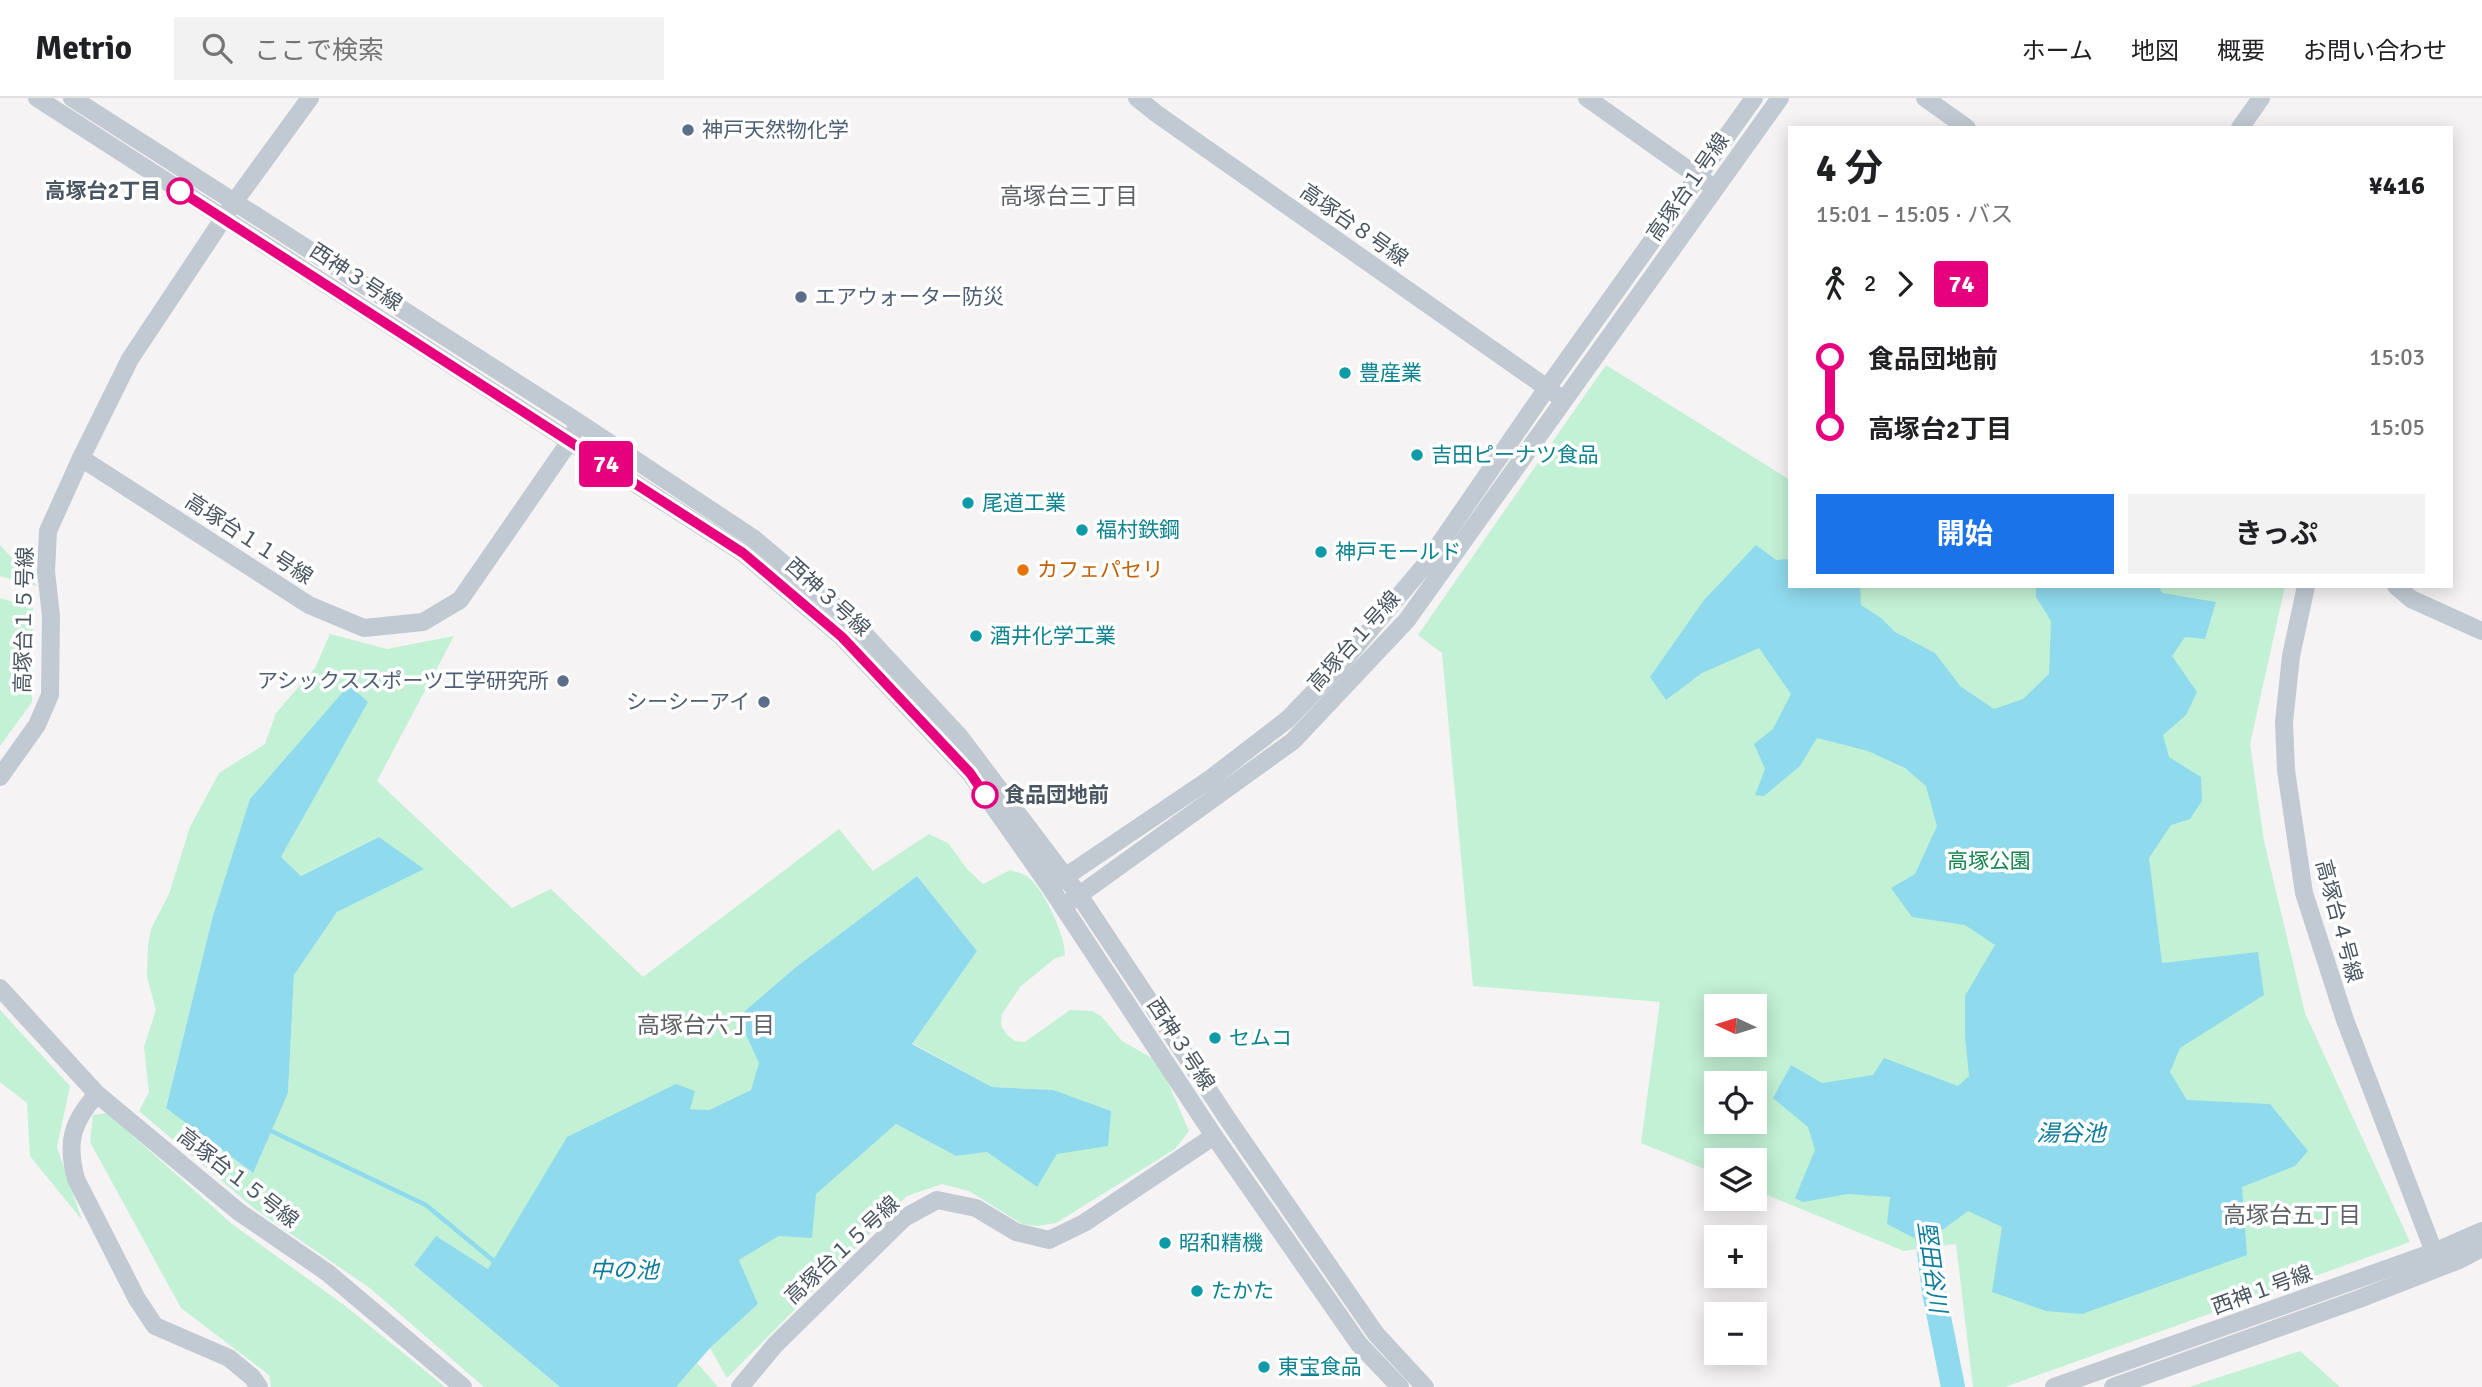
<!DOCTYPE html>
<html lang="ja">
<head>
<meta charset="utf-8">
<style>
	body { margin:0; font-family:Signika,"Noto Sans JP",sans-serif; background:#f2f2f2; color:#202124; height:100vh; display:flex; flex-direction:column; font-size:26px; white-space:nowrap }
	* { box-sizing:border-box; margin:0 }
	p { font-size:23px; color:#757577 }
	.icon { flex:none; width:38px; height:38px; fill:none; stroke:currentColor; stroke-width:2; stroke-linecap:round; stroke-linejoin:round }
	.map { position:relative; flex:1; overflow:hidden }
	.panel { position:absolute; left:1788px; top:28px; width:665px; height:462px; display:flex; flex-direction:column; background:#fff; border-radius:0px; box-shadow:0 4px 18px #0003 }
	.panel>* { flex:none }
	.badge { padding:0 14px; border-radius:5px; font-size:24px; line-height:46px }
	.needle { width:46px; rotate:274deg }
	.fabs { position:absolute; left:1704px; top:896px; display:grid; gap:14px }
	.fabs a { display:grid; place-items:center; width:63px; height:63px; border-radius:0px; background:#fff; box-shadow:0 4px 18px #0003; font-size:35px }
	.map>.badge { position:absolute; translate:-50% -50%; box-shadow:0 0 0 4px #fff }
	.legs { display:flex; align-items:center; gap:10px; height:77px; padding:0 28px; font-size:23px }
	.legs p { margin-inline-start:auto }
	.head { display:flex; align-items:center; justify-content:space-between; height:119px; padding:0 28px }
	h1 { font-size:38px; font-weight:700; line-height:52px }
	.primary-button { display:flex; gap:14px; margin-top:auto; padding:14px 28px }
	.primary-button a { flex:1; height:80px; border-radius:0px; background:#1a73e8; color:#fff; font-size:28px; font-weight:700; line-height:80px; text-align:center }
	.primary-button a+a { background:#f2f2f2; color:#202124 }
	ul { padding:0 28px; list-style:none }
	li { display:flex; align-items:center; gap:24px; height:70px; font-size:26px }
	li i { display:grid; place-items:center; width:10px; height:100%; margin:0 9px; background:currentColor }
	li i::after { content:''; width:18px; height:18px; margin:-9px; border:5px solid; border-radius:50%; background:#fff }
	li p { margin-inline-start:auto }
	li:first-child i { background:linear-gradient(#0000 50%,currentColor 0) }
	li:last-child i { background:linear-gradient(currentColor 50%,#0000 0) }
	header { display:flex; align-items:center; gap:42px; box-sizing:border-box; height:98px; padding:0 35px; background:#fff; border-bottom:2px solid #e0e0e0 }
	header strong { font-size:33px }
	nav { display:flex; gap:38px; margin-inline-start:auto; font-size:24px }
	.search { width:490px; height:63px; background:#f2f2f2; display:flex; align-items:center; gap:18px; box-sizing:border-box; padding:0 24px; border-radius:0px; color:#757577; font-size:26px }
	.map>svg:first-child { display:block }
	.green { fill:#c3f1d5; fill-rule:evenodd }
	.water { fill:#90daee }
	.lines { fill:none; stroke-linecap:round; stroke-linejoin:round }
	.stream { stroke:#90daee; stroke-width:4.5 }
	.river { stroke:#90daee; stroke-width:24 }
	.minor { stroke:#c1cad2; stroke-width:18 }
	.line-1-casing { stroke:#fff; stroke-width:16 }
	.line-1 { stroke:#e6007e; stroke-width:10 }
	.service-dot { fill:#5c6f8a; stroke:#fff; stroke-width:2.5 }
	.stop-1-dot { fill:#fff; stroke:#e6007e; stroke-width:3.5 }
	.culture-dot { fill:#0f9aa8; stroke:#fff; stroke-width:2.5 }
	.food-dot { fill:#e8710a; stroke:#fff; stroke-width:2.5 }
	.labels { text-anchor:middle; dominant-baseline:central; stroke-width:7; stroke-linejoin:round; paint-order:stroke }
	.service-label { font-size:21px; fill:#4e5e75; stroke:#fff; text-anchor:start }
	.street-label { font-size:21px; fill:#4a5661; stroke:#fff }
	.stop-label { font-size:21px; font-weight:bold; fill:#4a5661; stroke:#fff; text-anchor:end }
	.culture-label { font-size:21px; fill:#0d838f; stroke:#fff; text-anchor:start }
	.food-label { font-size:21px; fill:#c56008; stroke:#fff; text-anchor:start }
	.park-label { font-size:21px; fill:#17864f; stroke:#fff }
	.neighbourhood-label { font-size:23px; fill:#5f6368; stroke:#fff }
	.water-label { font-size:23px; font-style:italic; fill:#0c7c9b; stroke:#fff }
</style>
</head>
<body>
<header>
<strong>Metrio</strong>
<div class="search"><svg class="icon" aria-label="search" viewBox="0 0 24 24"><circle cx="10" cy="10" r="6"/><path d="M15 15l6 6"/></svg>ここで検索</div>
<nav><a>ホーム</a><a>地図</a><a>概要</a><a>お問い合わせ</a></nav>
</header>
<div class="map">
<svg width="2482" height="1289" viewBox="0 0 2482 1289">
	<rect width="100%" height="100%" fill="#f5f3f3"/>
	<g class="green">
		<path d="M1606,267L1790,382V488H2285L2250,646L2264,743L2305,915L2410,1144L2005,1289H1973L1956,1146L1904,1153L1755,1092V1062H1717V1076L1641,1045L1660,904L1473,888L1442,555L1418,537ZM1717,908H1755V947H1717ZM1717,985H1755V1024H1717Z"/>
		<polygon points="0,447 37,488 0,478"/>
		<polygon points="0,500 33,510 32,604 0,648"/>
		<path d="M330,536L387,551L454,538L377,683L512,810L551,791L643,879L839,731L873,773L929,736L948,745L967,771L983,786L1010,772C1016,774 1025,776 1030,781C1045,794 1065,837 1065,857L1054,861L1020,889L1002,916L1001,928L1007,937L1015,943L1025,944L1070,912L1092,913L1101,918L1122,943L1159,964L1189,1033L1175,1051L1056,1125L1037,1128L1022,1126L969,1093L942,1086L907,1098L727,1280L710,1250L758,1206L739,1162L779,1138L815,1096L896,1026L956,1058L987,1054L1037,1089L1053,992L992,989L912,945L977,853L917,778L796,869L738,919L760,965L751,992L709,1012L690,1011L499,1154L488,1171L436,1139L414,1167L560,1289H484L371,1191L255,1111L139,1013L149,994L144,949L156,912L147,879L148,847L151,831L169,796L190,729L219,675L265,646L276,615L315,570ZM367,604L281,759L301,778L379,739L423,771L337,814L294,877L288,995L252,1075L166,1009L212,821L250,702Z"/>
		<polygon points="0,912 70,988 57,1049 82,1122 30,1058 27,1005 0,984"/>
		<polygon points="107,1015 232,1126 344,1207 445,1289 271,1289 269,1277 181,1210 90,1044 93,1017"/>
		<polygon points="2300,1253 2340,1289 2189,1289"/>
		<polygon points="697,1265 718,1289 676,1289"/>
	</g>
	<g class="water">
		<polygon points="1756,447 1776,462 1790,461 1790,488 1860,488 1861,507 1881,520 1895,534 1935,555 1960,588 1994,611 2023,601 2049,576 2051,523 2036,499 2036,488 2159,488 2162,495 2216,504 2205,541 2185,539 2172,558 2197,594 2186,617 2163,637 2169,659 2201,679 2202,703 2190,721 2171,727 2149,760 2162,865 2258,854 2264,897 2180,950 2170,974 2187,1002 2270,1006 2308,1053 2295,1068 2242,1089 2247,1157 2082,1216 2046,1213 1992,1194 2002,1129 1968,1113 1941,1133 1914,1140 1887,1126 1890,1099 1848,1096 1803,1104 1795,1100 1815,1052 1808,1029 1773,1000 1791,967 1822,985 1873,977 1884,960 1958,988 1969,978 1965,938 1965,898 1995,847 1965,827 1912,819 1891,790 1915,776 1937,728 1926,688 1905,670 1868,653 1817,640 1800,668 1764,698 1755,697 1765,671 1754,646 1773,631 1791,596 1759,550 1702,575 1666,602 1650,579 1704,502"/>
		<polygon points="349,587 368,604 281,759 301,778 379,739 424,771 337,814 294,877 288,995 253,1075 166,1010 212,821 250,701"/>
		<polygon points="917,778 977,853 912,946 992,989 1053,992 1111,1013 1108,1048 1057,1056 1037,1089 987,1054 956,1058 896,1026 816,1096 812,1140 779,1138 739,1162 758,1206 710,1250 676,1289 560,1289 414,1167 436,1138 488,1171 567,1039 676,986 695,993 690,1011 709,1012 751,992 759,965 738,919 796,869"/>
	</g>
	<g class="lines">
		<polyline class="stream" points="267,1031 426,1107 496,1165"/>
		<polyline class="river" points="1923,1105 1934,1194 1953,1289"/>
		<g class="minor">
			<polyline points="37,0 743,455 842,539 970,675 1050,789 1214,1038 1359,1246 1400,1289"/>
			<polyline points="72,0 578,324 753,440 855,526 960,639 1079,797 1231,1026 1376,1236 1425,1289"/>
			<polyline points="310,0 235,103 130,261 81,360 309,507 364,530 423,524 460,502 570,343 574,334"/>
			<polyline points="1137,0 1157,16 1557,297"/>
			<polyline points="1587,0 1707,85"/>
			<polyline points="1925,0 1967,30"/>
			<polyline points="2240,30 2261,0"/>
			<polyline points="2306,488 2291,558 2284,624 2286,672 2304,795 2345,922 2434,1154"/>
			<polyline points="2396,488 2411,501 2482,533"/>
			<polyline points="0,679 37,627 50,597 51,518 46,473 48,433 81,360"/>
			<polyline points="1056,785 1210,681 1288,621 1342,565 1425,467 1547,290 1754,0"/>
			<polyline points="1071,803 1293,643 1407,522 1780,0"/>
			<polyline points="0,890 97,996 239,1114 328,1175 463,1289"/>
			<path d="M97,996C72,1024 66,1044 76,1081L137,1201L155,1228L229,1260L252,1279L259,1289"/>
			<polyline points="740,1289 775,1247 904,1120 937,1102 976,1110 1016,1134 1049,1142 1084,1125 1214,1038"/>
			<polyline points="2054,1289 2434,1154 2482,1133"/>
			<polyline points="2113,1289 2359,1201 2459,1162 2482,1150"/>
		</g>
	</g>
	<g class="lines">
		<defs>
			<polyline id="line-1" points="180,93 743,455 842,539 970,675 985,697"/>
		</defs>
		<use href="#line-1" class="line-1-casing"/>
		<use href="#line-1" class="line-1"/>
	</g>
	<g class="service-dot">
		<circle cx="688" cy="32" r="7"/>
		<circle cx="801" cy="199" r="7"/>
		<circle cx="563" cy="583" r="7"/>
		<circle cx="764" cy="604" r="7"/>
	</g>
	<g class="stop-1-dot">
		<circle cx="180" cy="93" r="12"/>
		<circle cx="985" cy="697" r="12"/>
	</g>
	<g class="culture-dot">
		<circle cx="1345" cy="275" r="7"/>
		<circle cx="1417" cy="357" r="7"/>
		<circle cx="968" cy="405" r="7"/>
		<circle cx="1082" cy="432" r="7"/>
		<circle cx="1321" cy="454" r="7"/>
		<circle cx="976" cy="538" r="7"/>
		<circle cx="1215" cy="940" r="7"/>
		<circle cx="1165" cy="1145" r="7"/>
		<circle cx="1197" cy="1193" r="7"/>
		<circle cx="1264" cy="1269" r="7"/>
	</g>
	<circle class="food-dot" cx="1023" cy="472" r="7"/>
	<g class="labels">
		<g class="service-label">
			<text x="702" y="32">神戸天然物化学</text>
			<text x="815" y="199">エアウォーター防災</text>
			<text x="549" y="583" text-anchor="end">アシックススポーツ工学研究所</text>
			<text x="750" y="604" text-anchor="end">シーシーアイ</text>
		</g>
		<g class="street-label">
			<text transform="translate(1688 89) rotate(-55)">高塚台１号線</text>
			<text transform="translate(1354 127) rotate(35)">高塚台８号線</text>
			<text transform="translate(356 179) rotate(33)">西神３号線</text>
			<text transform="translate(249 441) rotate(33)">高塚台１１号線</text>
			<text transform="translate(828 499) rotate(42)">西神３号線</text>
			<text transform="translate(24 522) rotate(-89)">高塚台１５号線</text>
			<text transform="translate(1354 543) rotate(-48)">高塚台１号線</text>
			<text transform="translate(2339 823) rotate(75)">高塚台４号線</text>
			<text transform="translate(1181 946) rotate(57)">西神３号線</text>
			<text transform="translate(238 1080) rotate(38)">高塚台１５号線</text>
			<text transform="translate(842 1152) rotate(-43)">高塚台１５号線</text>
			<text transform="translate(2262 1192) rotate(-20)">西神１号線</text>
		</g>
		<g class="stop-label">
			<text x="161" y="93">高塚台2丁目</text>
			<text x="1004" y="697" text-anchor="start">食品団地前</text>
		</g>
		<g class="culture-label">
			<text x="1359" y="275">豊産業</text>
			<text x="1431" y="357">吉田ピーナツ食品</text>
			<text x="982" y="405">尾道工業</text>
			<text x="1096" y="432">福村鉄鋼</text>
			<text x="1335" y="454">神戸モールド</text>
			<text x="990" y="538">酒井化学工業</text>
			<text x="1229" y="940">セムコ</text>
			<text x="1179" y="1145">昭和精機</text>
			<text x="1211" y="1193">たかた</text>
			<text x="1278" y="1269">東宝食品</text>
		</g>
		<g class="food-label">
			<text x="1037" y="472">カフェパセリ</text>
		</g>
		<g class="park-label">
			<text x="1989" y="763">高塚公園</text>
		</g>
		<g class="neighbourhood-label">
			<text x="1069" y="98">高塚台三丁目</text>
			<text x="706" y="927">高塚台六丁目</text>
			<text x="2292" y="1117">高塚台五丁目</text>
		</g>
		<g class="water-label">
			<text x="2071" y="1035">湯谷池</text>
			<text transform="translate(1932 1169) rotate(82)">堅田谷川</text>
			<text x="624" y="1172">中の池</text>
		</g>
	</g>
</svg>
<div class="fabs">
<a><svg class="needle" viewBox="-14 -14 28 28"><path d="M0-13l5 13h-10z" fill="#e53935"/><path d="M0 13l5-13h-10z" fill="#757577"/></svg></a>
<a><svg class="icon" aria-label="locate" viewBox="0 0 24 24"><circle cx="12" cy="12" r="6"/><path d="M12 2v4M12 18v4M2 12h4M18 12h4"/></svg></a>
<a><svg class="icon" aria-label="layers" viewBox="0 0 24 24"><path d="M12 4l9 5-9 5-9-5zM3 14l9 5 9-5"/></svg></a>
<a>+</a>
<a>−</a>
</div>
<b class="badge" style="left:606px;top:366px;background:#e6007e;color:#fff">74</b>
<section class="panel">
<div class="head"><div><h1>4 分</h1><p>15:01 – 15:05 · バス</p></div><b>¥416</b></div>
<div class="legs"><svg class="icon" aria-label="walk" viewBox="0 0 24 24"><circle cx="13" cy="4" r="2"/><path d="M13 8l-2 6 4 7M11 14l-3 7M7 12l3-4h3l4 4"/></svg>2<svg class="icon" aria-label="forward" viewBox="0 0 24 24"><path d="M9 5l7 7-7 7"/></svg><b class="badge" style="background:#e6007e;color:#fff">74</b></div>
<ul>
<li><i style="color:#e6007e"></i><b>食品団地前</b><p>15:03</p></li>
<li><i style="color:#e6007e"></i><b>高塚台2丁目</b><p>15:05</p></li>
</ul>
<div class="primary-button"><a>開始</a><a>きっぷ</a></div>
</section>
</div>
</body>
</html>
